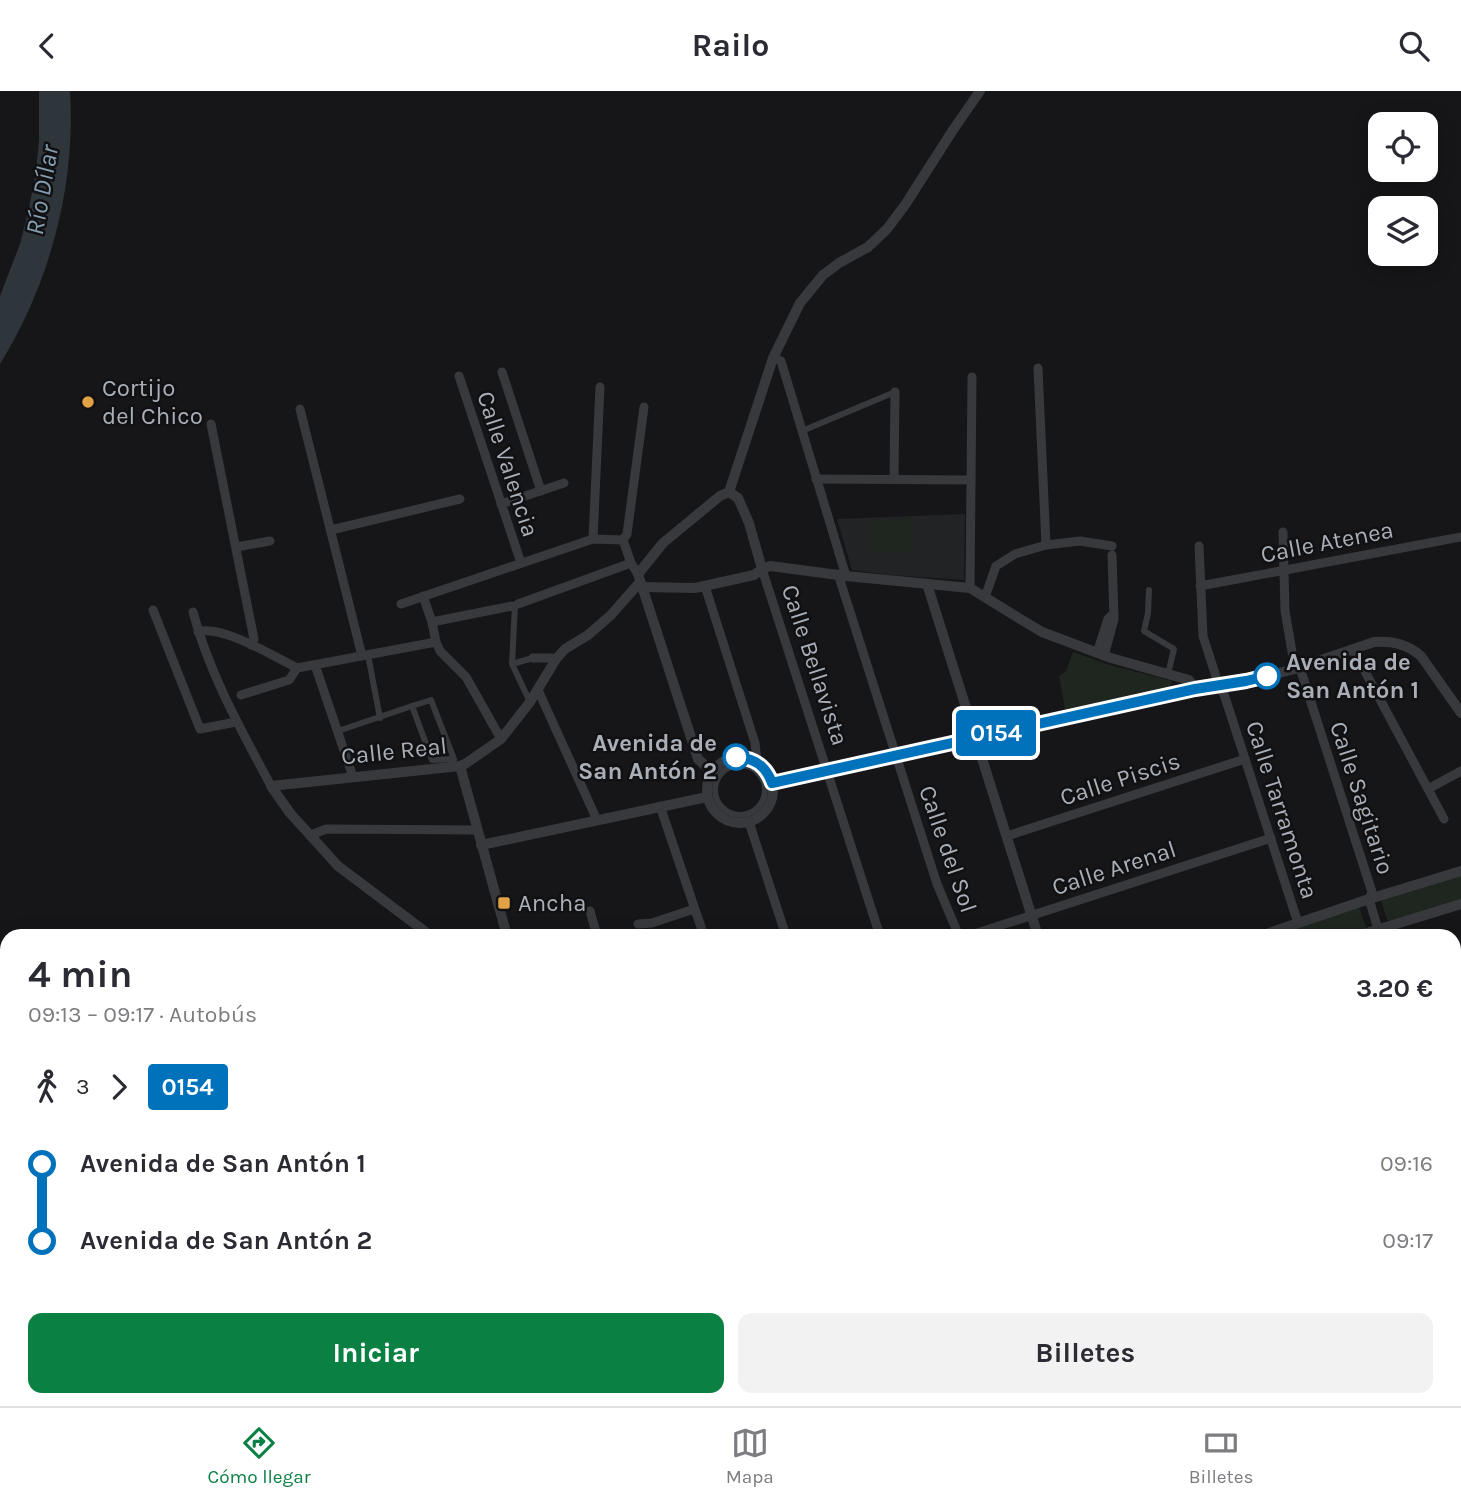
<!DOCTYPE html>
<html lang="es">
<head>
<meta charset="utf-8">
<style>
	body { margin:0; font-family:Karla,sans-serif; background:#f2f2f3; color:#2b2b33; height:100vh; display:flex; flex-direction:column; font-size:26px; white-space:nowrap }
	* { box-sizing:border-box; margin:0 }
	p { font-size:23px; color:#7c7c81 }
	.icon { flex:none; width:38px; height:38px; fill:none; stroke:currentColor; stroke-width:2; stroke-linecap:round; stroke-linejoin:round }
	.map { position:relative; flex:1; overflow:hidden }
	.details { position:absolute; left:0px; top:838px; width:1461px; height:478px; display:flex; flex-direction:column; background:#fff; border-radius:21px 21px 0 0; box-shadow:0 4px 18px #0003 }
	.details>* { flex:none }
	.badge { padding:0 14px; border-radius:5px; font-size:24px; line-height:46px }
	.buttons { position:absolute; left:1368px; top:21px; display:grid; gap:14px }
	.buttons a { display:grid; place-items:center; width:70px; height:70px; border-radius:14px; background:#fff; box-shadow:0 4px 18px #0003; font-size:35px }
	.map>.badge { position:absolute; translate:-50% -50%; box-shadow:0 0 0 4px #fff }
	.legs { display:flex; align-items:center; gap:10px; height:77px; padding:0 28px; font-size:23px }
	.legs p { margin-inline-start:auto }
	.summary { display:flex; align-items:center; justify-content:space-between; height:119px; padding:0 28px }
	h1 { font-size:38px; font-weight:700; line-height:52px }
	.button { display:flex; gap:14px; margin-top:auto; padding:14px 28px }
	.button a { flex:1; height:80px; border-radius:14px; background:#0b8043; color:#fff; font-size:28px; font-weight:700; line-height:80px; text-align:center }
	.button a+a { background:#f2f2f3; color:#2b2b33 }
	ul { padding:0 28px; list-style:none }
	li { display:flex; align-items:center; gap:24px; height:77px; font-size:26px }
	li i { display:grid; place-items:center; width:10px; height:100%; margin:0 9px; background:currentColor }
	li i::after { content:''; width:18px; height:18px; margin:-9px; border:5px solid; border-radius:50%; background:#fff }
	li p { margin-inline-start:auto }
	li:first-child i { background:linear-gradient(#0000 50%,currentColor 0) }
	li:last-child i { background:linear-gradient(currentColor 50%,#0000 0) }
	header { display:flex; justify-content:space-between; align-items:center; height:91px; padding:0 28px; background:#fff; font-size:32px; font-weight:700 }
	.tab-bar { display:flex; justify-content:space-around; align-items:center; height:98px; border-top:2px solid #e1e1e2; background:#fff; font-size:19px; color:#7c7c81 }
	.tab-bar a { display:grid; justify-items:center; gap:4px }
	.tab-bar .selected { color:#0b8043 }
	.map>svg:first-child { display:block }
	.built { fill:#222325 }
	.green { fill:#1f261f }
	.water { fill:#2e363b }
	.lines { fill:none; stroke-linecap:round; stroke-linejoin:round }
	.pedestrian { stroke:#38393d; stroke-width:6 }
	.minor { stroke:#38393d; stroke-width:9 }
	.tertiary { stroke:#38393d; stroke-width:10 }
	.line-1-casing { stroke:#fff; stroke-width:16 }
	.line-1 { stroke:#0072bc; stroke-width:10 }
	.poi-dot { fill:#e1a245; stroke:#111113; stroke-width:2.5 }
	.stop-1-dot { fill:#fff; stroke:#0072bc; stroke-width:3.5 }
	.labels { text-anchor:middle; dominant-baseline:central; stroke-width:5; stroke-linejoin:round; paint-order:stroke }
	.poi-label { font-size:24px; fill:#aaafb7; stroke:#111113; text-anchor:start }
	.street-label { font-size:24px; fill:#aaafb7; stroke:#111113 }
	.stop-label { font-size:24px; font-weight:bold; fill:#aaafb7; stroke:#111113; text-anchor:start }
	.water-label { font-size:26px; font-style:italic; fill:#849eaf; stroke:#111113 }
</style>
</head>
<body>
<header><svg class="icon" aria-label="back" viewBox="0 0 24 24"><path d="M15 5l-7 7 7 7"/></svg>Railo<svg class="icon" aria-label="search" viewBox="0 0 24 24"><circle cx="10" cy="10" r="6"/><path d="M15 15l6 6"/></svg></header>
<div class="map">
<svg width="1461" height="1315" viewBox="0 0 1461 1315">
	<rect width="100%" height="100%" fill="#161618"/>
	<polygon class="built" points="965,423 964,489 890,484 852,479 837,428"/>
	<g class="green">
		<polygon points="911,427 913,460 871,462 869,430"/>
		<polygon points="1073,561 1110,574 1172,590 1171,597 1065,618 1059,585 1066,580"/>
		<polygon points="1461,783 1461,809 1391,830 1387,829 1381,809"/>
		<polygon points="1359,816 1366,836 1365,839 1346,845 1270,845"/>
		<polygon points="419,1309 558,1309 561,1315 422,1315"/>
	</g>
	<path class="water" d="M39,0H70C76,95 50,192 0,273V205L20,153L29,117L36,80L39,49Z"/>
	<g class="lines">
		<g class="pedestrian">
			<polyline points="802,340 895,301"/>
			<polyline points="1149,499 1148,522 1144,540 1174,558 1168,583"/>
			<polyline points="515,514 512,573 530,611"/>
			<polyline points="368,564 380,627"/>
			<polyline points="512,573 533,567"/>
			<polygon points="431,609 454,668 432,669 412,615"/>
			<polyline points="338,640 412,615"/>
			<circle cx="740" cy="699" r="25"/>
		</g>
		<g class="minor">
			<polyline points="773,267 781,270 846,485"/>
			<polyline points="1038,277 1046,454"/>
			<polyline points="502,281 541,400"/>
			<polyline points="459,285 521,472"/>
			<polyline points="300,318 362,565"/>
			<polyline points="211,333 254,548 251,554"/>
			<polyline points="816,388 971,389"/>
			<polyline points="894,388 895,301"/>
			<polyline points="501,413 564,392"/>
			<polyline points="331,439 460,408"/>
			<polyline points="1283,441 1285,520 1295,578"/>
			<polyline points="593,448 600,296"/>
			<polyline points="623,449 627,443 644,316"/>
			<polyline points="1199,455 1203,545 1219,595 1224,603 1298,832"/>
			<polyline points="236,456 270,450"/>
			<polyline points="762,478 880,845"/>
			<polyline points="838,483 937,793 959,845"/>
			<polyline points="705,495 755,652 757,670"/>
			<polyline points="1200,495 1461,446"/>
			<polyline points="970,497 972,286"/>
			<polyline points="423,505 432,531 436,551 440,560 466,586 501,648"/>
			<polyline points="985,506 996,475 1015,463 1046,454 1080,450 1112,455"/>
			<polyline points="401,513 593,448 623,449 631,472 638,483"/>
			<polyline points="518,513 631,472"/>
			<polyline points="153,519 200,638 236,631"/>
			<path d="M193,521C209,582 241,639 271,695"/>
			<polyline points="432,531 512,515"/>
			<path d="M198,541C221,533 275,566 297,577"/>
			<polyline points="1353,558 1444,728"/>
			<polyline points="1097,562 1108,528 1114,522"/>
			<polyline points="1104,565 1114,528 1112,464"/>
			<polyline points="533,567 551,567 556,568"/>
			<polyline points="315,574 353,686"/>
			<polyline points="1300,577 1372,801 1369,808 1378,838 1385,845"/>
			<polyline points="538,599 597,729"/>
			<polyline points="241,604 289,589 297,577 436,551"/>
			<polyline points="1428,698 1461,680"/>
			<polyline points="660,715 704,845"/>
			<polyline points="749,731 786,845"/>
			<polyline points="311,744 326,738 477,739"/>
			<polyline points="1007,745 1245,668"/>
			<polyline points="590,820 597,845"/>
			<polyline points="638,833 652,832 694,818"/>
			<polyline points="968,845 1271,747"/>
			<polyline points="1454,950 1461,948"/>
			<polyline points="613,1309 616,1315"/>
		</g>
		<g class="tertiary">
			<polyline points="729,401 773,267 800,212 823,184 839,172 868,156 887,138 905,114 953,39 980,0"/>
			<polyline points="729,401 738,407 749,432 762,478"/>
			<polyline points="927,493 1038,845"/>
			<polyline points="642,496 695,497 754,484 762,478 770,475 846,485 970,497 1017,526 1042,541 1111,567 1189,589 1195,598"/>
			<circle cx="740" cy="699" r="33"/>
			<polyline points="460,675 507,845"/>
			<polyline points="712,681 698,668 638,483 663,452 720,405 729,401"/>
			<path d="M772,692L827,681L1195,598L1246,590L1295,578L1374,551C1393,550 1407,553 1421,565L1461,622"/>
			<polyline points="481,754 707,706"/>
			<polyline points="431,845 338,775 290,722 271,695 460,675 465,673 501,648 530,611 556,568 565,558 588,544 611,524 640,491"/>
			<polyline points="1260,845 1369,808 1461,780"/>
			<polyline points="1357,845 1461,813"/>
			<polyline points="706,1309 708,1315"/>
		</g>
	</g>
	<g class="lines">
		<defs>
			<path id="line-1" d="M736,666C755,667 766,675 772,692L1195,598L1246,590L1267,585"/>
		</defs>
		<use href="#line-1" class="line-1-casing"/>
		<use href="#line-1" class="line-1"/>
	</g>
	<g class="poi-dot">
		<circle cx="88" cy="311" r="7"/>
		<rect x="497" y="805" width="14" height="14" rx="3.5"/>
	</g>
	<g class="stop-1-dot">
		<circle cx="1267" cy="585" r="12"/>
		<circle cx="736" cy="666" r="12"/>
	</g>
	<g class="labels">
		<g class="poi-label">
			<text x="102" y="297">Cortijo<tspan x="102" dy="28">del Chico</tspan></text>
			<text x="518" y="812">Ancha</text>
		</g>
		<g class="street-label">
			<text transform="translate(508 373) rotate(72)">Calle Valencia</text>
			<text transform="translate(1327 451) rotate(-11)">Calle Atenea</text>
			<text transform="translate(815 574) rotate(72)">Calle Bellavista</text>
			<text transform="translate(394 660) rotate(-6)">Calle Real</text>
			<text transform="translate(1120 688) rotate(-18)">Calle Piscis</text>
			<text transform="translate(1362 707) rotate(72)">Calle Sagitario</text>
			<text transform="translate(1282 719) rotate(72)">Calle Tarramonta</text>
			<text transform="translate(948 758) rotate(71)">Calle del Sol</text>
			<text transform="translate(1114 777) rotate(-18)">Calle Arenal</text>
		</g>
		<g class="stop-label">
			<text x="1286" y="571">Avenida de<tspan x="1286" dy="28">San Antón 1</tspan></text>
			<text x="717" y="652" text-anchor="end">Avenida de<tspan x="717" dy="28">San Antón 2</tspan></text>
		</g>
		<g class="water-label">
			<text transform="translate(42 99) rotate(-80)">Río Dílar</text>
		</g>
	</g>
</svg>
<div class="buttons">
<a><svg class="icon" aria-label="locate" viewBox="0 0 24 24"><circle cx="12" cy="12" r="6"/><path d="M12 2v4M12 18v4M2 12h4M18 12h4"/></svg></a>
<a><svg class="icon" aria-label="layers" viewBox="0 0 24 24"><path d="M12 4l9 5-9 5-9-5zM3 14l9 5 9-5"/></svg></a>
</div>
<b class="badge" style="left:996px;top:642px;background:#0072bc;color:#fff">0154</b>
<section class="details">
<div class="summary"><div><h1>4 min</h1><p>09:13 – 09:17 · Autobús</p></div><b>3.20 €</b></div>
<div class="legs"><svg class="icon" aria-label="walk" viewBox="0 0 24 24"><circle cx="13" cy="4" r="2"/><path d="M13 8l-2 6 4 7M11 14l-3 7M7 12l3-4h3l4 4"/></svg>3<svg class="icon" aria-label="forward" viewBox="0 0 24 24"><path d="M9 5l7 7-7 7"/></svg><b class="badge" style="background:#0072bc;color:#fff">0154</b></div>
<ul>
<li><i style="color:#0072bc"></i><b>Avenida de San Antón 1</b><p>09:16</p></li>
<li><i style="color:#0072bc"></i><b>Avenida de San Antón 2</b><p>09:17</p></li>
</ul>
<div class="button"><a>Iniciar</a><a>Billetes</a></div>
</section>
</div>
<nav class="tab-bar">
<a class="selected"><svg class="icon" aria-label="directions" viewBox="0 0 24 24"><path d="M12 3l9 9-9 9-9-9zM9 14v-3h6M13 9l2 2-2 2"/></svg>Cómo llegar</a>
<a><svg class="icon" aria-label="map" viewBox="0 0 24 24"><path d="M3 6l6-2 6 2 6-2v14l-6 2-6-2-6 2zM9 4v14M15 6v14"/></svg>Mapa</a>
<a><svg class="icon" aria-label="tickets" viewBox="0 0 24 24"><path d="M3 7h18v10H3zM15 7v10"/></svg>Billetes</a>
</nav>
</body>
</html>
